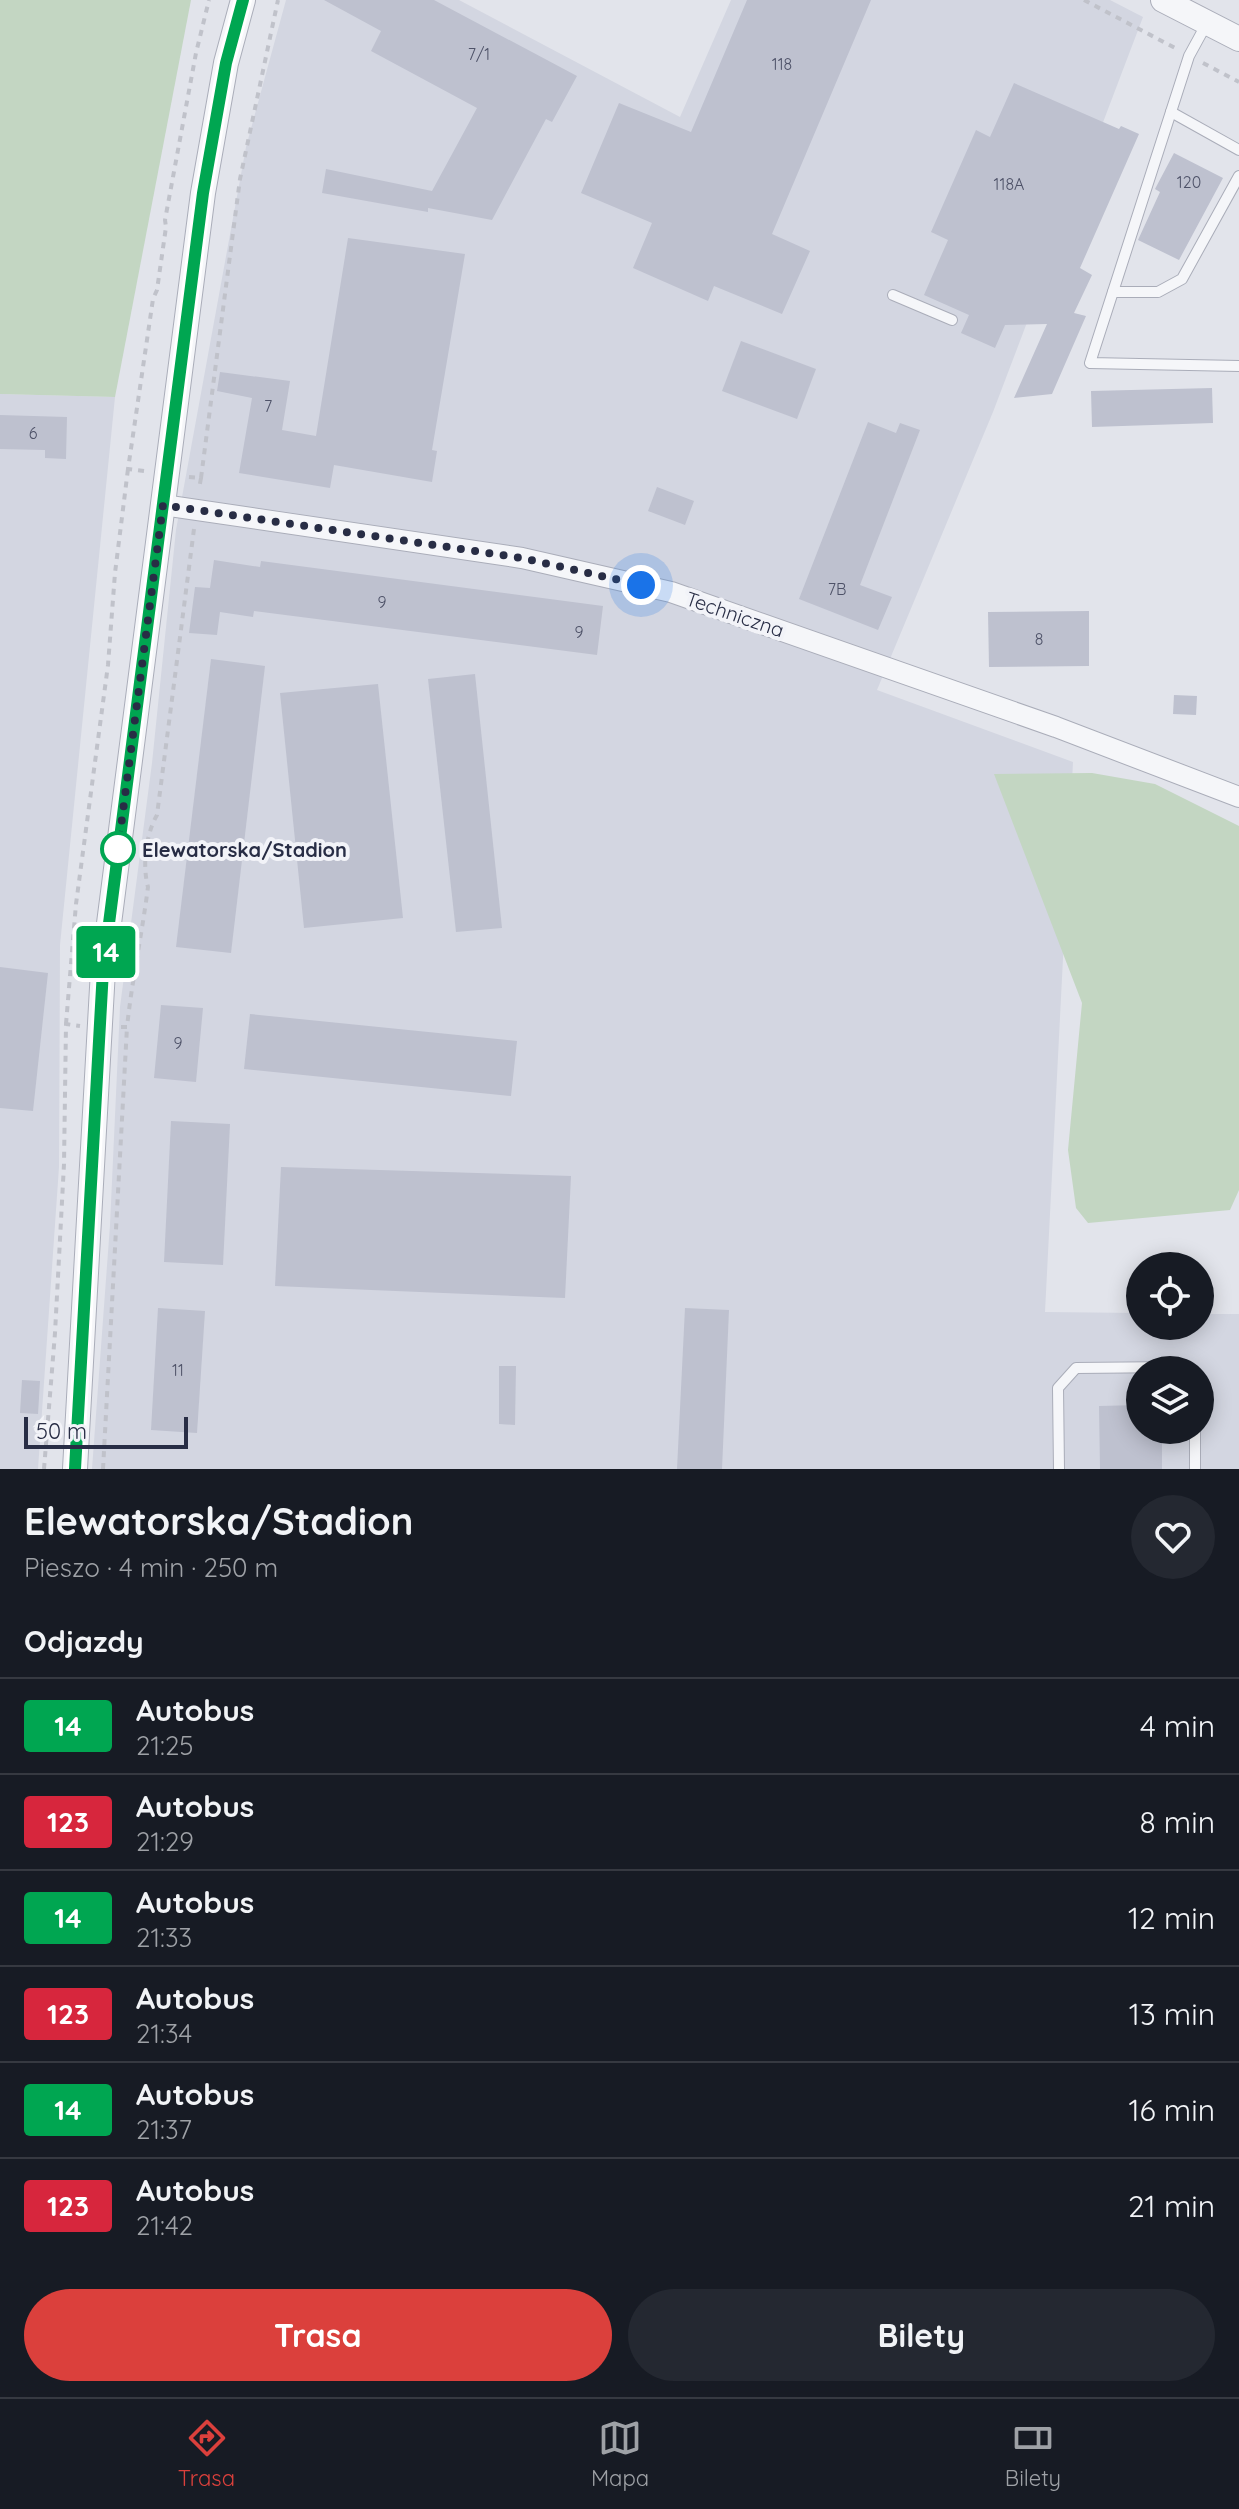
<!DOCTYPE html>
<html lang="pl">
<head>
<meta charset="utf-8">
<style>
	body { margin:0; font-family:Quicksand,sans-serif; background:#242831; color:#f1f3f6; height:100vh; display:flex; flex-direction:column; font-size:30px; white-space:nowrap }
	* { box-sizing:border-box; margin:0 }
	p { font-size:26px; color:#9ea1a6 }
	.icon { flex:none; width:44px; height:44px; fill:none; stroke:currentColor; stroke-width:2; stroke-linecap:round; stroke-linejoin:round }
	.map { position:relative; height:1469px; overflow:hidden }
	.sheet { display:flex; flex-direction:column; background:#171b24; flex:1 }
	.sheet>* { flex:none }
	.badge { padding:0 16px; border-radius:6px; font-size:28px; line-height:52px }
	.tools { position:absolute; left:1126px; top:1252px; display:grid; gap:16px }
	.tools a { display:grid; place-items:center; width:88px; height:88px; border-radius:50%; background:#171b24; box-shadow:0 4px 20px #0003; font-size:40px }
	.scale { position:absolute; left:24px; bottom:20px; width:164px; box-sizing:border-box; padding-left:8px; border:4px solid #282d45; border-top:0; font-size:22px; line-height:28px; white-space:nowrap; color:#282d45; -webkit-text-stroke:6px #f2f3f8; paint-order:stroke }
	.you { position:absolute; width:40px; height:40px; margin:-20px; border:6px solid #fff; border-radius:50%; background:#1a73e8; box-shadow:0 0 0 12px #1a73e833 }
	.map>.badge { position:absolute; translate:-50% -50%; box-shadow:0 0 0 4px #fff }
	h2 { padding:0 24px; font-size:30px; line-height:72px }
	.round { display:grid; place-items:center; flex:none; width:84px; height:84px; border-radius:42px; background:#242831 }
	.summary { display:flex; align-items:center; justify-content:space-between; height:136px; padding:0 24px }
	h1 { font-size:38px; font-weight:700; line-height:60px }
	.action { display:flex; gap:16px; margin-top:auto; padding:16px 24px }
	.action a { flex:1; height:92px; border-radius:48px; background:#db403c; color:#fff; font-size:32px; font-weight:700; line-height:92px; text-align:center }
	.action a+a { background:#242831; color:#f1f3f6 }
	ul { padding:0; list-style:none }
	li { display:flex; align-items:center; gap:24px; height:96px; padding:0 24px; border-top:2px solid #363941 }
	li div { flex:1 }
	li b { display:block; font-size:30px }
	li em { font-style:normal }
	li .badge { min-width:88px; font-weight:700; text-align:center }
	.tabs { display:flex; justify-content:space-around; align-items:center; height:112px; border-top:2px solid #363941; background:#171b24; font-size:22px; color:#9ea1a6 }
	.tabs a { display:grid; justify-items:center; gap:4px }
	.tabs .active { color:#db403c }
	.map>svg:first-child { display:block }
	.built { fill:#d3d6e1; fill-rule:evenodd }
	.green { fill:#c3d6c2 }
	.building { fill:#bec1cf }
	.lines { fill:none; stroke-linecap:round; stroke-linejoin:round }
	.service-casing { stroke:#aaadb9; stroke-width:12 }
	.minor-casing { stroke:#aaadb9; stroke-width:22 }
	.tertiary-casing { stroke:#aaadb9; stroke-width:26 }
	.path { stroke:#c0c2ca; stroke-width:4; stroke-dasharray:6 6; stroke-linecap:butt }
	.service { stroke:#f5f6f9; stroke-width:10 }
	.minor { stroke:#f5f6f9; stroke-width:20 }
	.tertiary { stroke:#f5f6f9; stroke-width:24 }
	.line-casing { stroke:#fff; stroke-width:18 }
	.line { stroke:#00a651; stroke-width:12 }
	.walk { stroke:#282d45; stroke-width:8; stroke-dasharray:0 14.4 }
	.stop-dot { fill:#fff; stroke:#00a651; stroke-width:4 }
	.labels { text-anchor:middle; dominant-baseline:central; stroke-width:8; stroke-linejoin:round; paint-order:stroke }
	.number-label { font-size:16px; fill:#4e5268 }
	.street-label { font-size:20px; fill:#282d45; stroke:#f2f3f8 }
	.stop-label { font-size:20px; font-weight:bold; fill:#282d45; stroke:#f2f3f8; text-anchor:start }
</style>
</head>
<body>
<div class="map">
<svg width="1239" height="1469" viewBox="0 0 1239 1469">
	<rect width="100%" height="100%" fill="#e2e4eb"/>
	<g class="built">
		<path d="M286,0H459L680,117L731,0H1110L1143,17L993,412L877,690L1073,762L1045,1312L1140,1313V1326H1200V1314H1239V1469H92L110,1225L120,1007L152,763L176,530L246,147ZM1140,1370H1200V1430H1140Z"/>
		<polygon points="0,394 115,397 60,945 59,1167 38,1469 0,1469"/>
	</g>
	<g class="green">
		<polygon points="0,0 191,0 115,397 0,394"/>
		<polygon points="1092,773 1155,784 1239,826 1239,1190 1230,1210 1088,1223 1076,1208 1068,1150 1082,1003 994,774"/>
	</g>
	<g class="building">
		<polygon points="324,0 434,0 577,76 552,122 546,119 492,220 428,208 428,212 322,193 326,169 432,191 477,108 371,51 381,31"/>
		<polygon points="747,0 871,0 772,234 810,251 782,314 714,286 708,301 633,268 652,223 581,193 619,103 691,132"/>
		<polygon points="1014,83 1119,129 1121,126 1139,134 1080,268 1092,275 1074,313 1086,316 1052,394 1014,398 1047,324 1005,325 995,348 961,333 969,315 924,295 948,240 931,232 976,130 990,137"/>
		<polygon points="1174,153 1223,178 1179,260 1138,240 1160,192 1155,189"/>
		<polygon points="348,238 465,254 432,450 437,451 432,482 334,465 330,488 239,473 252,398 217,391 220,372 290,381 282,430 316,436"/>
		<polygon points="741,341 816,369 797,419 722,391"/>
		<polygon points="1212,388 1213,423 1092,427 1091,391"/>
		<polygon points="0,415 67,417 66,459 45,458 45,450 0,449"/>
		<polygon points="868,422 896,433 900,423 920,430 860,585 892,597 878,630 799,599"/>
		<polygon points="657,487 694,501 685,525 648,511"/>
		<polygon points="214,560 260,567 261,561 603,606 597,655 254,611 253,617 220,612 217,635 189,633 195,587 210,588"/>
		<polygon points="1089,611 1089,666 989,667 988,612"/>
		<polygon points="211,659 265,666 231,953 176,947"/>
		<polygon points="475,674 502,928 456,932 428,679"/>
		<polygon points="378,684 403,918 304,928 280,693"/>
		<polygon points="1174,695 1197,696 1196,715 1173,714"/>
		<polygon points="0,967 48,973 33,1111 0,1108"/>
		<polygon points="161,1005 203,1008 196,1082 154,1078"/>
		<polygon points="250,1014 517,1041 511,1096 244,1069"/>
		<polygon points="171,1121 230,1124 223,1265 164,1262"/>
		<polygon points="281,1167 571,1176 565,1298 275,1286"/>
		<polygon points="158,1308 205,1311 197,1433 151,1430"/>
		<polygon points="685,1308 729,1310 722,1469 677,1469"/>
		<polygon points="499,1366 516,1366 515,1425 499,1424"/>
		<polygon points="22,1380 40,1381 38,1414 20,1413"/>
		<polygon points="1140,1405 1140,1430 1162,1430 1162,1469 1100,1469 1099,1406"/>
	</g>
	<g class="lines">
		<defs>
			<g id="service">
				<polyline points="1207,23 1189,56 1090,363 1239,366"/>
				<polyline points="1171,112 1239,150"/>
				<polyline points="1113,292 1158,292 1182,279 1239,176"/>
				<polyline points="893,295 952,320"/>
				<polyline points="1195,1430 1195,1469"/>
				<polyline points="1059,1469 1058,1388 1076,1368 1176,1367 1179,1370"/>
			</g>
			<polyline id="minor" points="163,505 522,558 671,592 1056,727 1239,797"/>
			<g id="tertiary">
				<polyline points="1163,0 1239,39"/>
				<polyline points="75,1469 103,970 203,193 226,63 243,0"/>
			</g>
		</defs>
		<use href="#service" class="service-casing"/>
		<use href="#minor" class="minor-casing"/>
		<use href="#tertiary" class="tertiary-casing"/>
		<g class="path">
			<polyline points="1084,0 1177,49"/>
			<polyline points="1203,63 1239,82"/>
			<polyline points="144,471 128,469 153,299 157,290 166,227 165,220 196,53 209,0"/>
			<polyline points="189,477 201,478 199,489"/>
			<polyline points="201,478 240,179 278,0"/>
			<polyline points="66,1024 76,904 108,665 115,573 128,469"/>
			<path d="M121,1027H127C132,980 142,934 148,887C142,865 146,834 157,815L194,529"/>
			<polyline points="44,1469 55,1333 64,1164 66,1024 80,1026"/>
			<polyline points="103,1469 127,1027"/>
		</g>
		<use href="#service" class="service"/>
		<use href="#minor" class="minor"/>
		<use href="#tertiary" class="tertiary"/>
	</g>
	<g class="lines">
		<defs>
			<polyline id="line" points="75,1469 103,970 203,193 226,63 243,0"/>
		</defs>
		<use href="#line" class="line-casing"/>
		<use href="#line" class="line"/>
		<polyline class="walk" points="118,849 163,505 522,558 641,585"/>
	</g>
	<circle class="stop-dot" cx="118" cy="849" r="16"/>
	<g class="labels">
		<g class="number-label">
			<text x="479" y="54">7/1</text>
			<text x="782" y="64">118</text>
			<text x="1189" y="182">120</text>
			<text x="1009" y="184">118A</text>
			<text x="268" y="406">7</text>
			<text x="33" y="433">6</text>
			<text x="837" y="589">7B</text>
			<text x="382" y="602">9</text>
			<text x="579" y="632">9</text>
			<text x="1039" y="639">8</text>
			<text x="178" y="1043">9</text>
			<text x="178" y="1370">11</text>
		</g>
		<g class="street-label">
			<text transform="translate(735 614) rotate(19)">Techniczna</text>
		</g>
		<g class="stop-label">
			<text x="142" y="849">Elewatorska/Stadion</text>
		</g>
	</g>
</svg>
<div class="tools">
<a><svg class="icon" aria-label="locate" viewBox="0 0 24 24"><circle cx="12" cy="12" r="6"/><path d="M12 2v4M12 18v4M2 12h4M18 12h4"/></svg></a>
<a><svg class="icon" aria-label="layers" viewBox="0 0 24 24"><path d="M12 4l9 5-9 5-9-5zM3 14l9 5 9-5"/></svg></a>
</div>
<div class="scale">50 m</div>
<div class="you" style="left:641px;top:585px"></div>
<b class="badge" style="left:106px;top:952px;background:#00a651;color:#fff">14</b>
</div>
<section class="sheet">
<div class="summary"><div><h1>Elewatorska/Stadion</h1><p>Pieszo · 4 min · 250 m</p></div><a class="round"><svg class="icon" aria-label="heart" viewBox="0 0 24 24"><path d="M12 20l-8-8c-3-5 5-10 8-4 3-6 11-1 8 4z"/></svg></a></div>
<h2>Odjazdy</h2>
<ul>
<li><span class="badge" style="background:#00a651;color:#fff">14</span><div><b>Autobus</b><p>21:25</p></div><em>4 min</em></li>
<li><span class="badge" style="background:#d7263d;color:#fff">123</span><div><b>Autobus</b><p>21:29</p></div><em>8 min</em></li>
<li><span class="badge" style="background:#00a651;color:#fff">14</span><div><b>Autobus</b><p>21:33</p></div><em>12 min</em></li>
<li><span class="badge" style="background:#d7263d;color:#fff">123</span><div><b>Autobus</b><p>21:34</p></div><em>13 min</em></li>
<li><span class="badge" style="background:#00a651;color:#fff">14</span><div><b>Autobus</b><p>21:37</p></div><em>16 min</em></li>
<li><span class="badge" style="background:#d7263d;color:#fff">123</span><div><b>Autobus</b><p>21:42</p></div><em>21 min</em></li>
</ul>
<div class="action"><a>Trasa</a><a>Bilety</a></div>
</section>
<nav class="tabs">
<a class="active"><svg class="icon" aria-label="directions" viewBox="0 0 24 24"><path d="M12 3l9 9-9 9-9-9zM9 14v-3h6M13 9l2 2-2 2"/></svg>Trasa</a>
<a><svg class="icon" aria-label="map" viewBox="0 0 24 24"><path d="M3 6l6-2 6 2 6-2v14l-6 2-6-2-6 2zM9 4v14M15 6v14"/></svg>Mapa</a>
<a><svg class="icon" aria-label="tickets" viewBox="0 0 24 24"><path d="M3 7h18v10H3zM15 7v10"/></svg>Bilety</a>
</nav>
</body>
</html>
